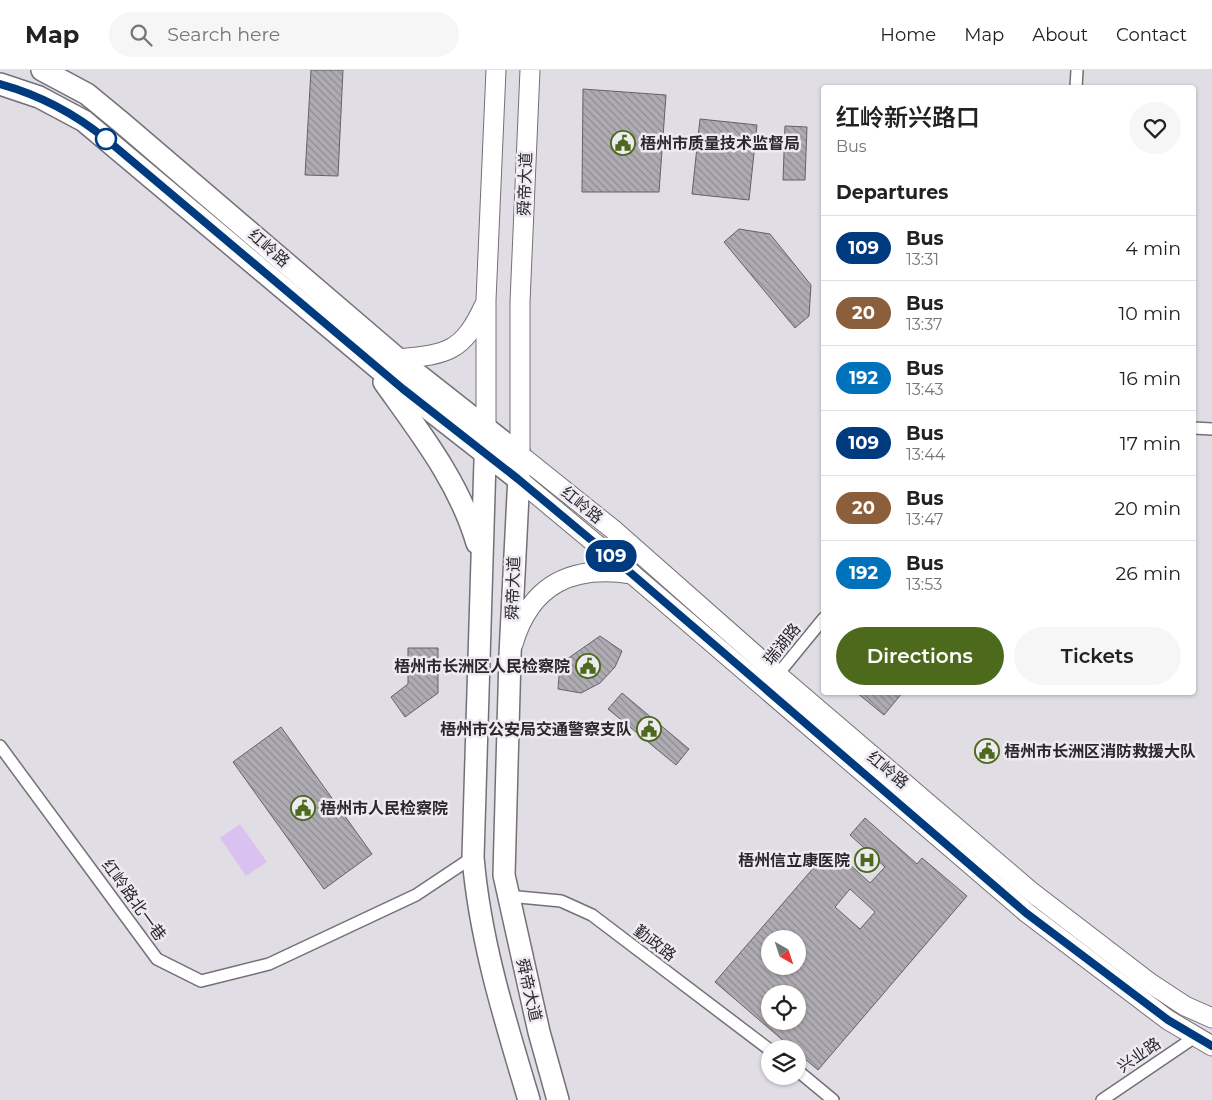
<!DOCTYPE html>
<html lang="en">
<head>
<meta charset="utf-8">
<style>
	body { margin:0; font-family:Montserrat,"Noto Sans SC",sans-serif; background:#f6f6f6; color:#222; height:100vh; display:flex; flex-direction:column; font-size:19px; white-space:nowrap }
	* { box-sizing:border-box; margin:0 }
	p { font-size:16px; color:#767676 }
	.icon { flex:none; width:28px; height:28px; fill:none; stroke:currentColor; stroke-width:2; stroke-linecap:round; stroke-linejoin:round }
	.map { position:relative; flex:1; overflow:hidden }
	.sheet { position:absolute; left:821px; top:15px; width:375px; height:610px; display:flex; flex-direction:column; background:#fff; border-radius:5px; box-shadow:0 1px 4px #0004 }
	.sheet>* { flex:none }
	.badge { padding:0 10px; border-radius:16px; font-size:18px; line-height:32px }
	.needle { width:32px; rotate:141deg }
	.fabs { position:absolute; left:761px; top:860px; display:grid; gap:10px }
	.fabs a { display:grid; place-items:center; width:45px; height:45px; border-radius:50%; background:#fff; box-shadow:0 1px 4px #0004; font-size:25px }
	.map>.badge { position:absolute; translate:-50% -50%; box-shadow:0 0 0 2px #fff }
	h2 { padding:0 15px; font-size:19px; line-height:45px }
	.round { display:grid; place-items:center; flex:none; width:52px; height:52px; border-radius:26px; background:#f6f6f6 }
	.summary { display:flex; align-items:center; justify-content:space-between; height:85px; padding:0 15px }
	h1 { font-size:24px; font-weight:600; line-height:38px }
	.action { display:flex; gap:10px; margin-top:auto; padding:10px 15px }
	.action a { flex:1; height:58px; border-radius:30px; background:#4c691c; color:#fff; font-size:20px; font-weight:600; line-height:58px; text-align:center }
	.action a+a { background:#f6f6f6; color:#222 }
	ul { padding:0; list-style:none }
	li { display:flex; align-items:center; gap:15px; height:65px; padding:0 15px; border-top:1px solid #e0e0e0 }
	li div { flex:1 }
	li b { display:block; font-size:19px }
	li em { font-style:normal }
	li .badge { min-width:55px; font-weight:700; text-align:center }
	header { display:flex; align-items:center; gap:30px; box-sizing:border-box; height:70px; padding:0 25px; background:#fff; border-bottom:1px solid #e0e0e0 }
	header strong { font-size:24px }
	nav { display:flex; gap:28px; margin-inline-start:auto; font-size:18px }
	.search { width:350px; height:45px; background:#f6f6f6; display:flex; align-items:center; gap:12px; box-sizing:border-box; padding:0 18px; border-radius:28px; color:#767676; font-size:19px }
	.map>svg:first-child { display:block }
	.green { fill:#dac2f0 }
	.building { fill:url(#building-back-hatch); stroke:#656168; fill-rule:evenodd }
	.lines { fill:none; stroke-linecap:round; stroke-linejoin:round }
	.street-casing { stroke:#737077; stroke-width:14 }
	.primary-casing { stroke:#737077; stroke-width:21 }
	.highway-casing { stroke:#737077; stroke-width:24 }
	.street { stroke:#fff; stroke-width:11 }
	.primary { stroke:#fff; stroke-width:19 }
	.highway { stroke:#fff; stroke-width:21 }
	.line-casing { stroke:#fff; stroke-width:11 }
	.line { stroke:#003b80; stroke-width:8 }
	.stop-dot { fill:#fff; stroke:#003b80; stroke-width:2.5 }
	.labels { text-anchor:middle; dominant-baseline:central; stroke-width:5; stroke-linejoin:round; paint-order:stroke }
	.poi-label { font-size:16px; font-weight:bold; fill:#2a282b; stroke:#eeeaf2; text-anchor:start }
	.street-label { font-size:16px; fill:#2a282b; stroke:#eeeaf2 }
</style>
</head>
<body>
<header>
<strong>Map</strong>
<div class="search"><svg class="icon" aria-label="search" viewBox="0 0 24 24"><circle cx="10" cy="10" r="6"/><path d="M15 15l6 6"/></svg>Search here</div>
<nav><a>Home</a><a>Map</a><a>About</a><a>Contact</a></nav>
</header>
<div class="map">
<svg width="1212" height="1030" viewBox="0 0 1212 1030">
	<defs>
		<pattern id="building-back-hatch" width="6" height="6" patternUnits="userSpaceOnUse" patternTransform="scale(1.25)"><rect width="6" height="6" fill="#afabb3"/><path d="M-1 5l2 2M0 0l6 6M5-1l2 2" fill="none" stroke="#8f8b92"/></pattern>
	</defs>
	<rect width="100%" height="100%" fill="#e1dde5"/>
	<polygon class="green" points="240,754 267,792 246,806 220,768"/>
	<g class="building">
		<polygon points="311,0 343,0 338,106 305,105"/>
		<polygon points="583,19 666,25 659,122 582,122"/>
		<polygon points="700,49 757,55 749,130 692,124"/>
		<polygon points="785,56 807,57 805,110 783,110"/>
		<polygon points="739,159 770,164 811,215 809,246 795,258 724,172"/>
		<polygon points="600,566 622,581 615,597 600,613 581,623 558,619 560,594"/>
		<polygon points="408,578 438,578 438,623 405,647 391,627 408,614"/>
		<polygon points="856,622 903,622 884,645"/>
		<polygon points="622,623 689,679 676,695 608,639"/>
		<polygon points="281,657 372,784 324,819 233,692"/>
		<path d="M865,748L917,794L922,788L967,826L818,1000L798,983V979H793L715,912L816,795L819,798L835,781L870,813L885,797L850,765ZM850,819L875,842L860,859L835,837ZM770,869H798V896H770ZM770,924H798V951H770Z"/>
	</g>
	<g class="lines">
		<defs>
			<g id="street">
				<polyline points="1076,18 1077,0"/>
				<polyline points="1194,358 1212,359"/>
				<polyline points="774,609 824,548"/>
				<polyline points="0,676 157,889 201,911 269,894 416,825 473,787"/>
				<polyline points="507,826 561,831 592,845 770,980"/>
				<polyline points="798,1001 833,1030"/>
				<polyline points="1102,1030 1195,967"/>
			</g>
			<g id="primary">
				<polyline points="530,0 520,232 520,385 615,461 778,605 1029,820 1150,913 1185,936 1212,948"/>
				<path d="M398,289C447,284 462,283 484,236"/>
				<polyline points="486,358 486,230 496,0"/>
				<polyline points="518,409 632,504 1027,843 1168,950 1212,976"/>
				<path d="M513,574C531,513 573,495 632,504"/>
			</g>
			<g id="highway">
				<polyline points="42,0 87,24 121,52 398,289 520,385 510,585 504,805 539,962 558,1030"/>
				<polyline points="0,14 39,27 84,51 403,319 518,409"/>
				<path d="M384,312C421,364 459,412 477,473"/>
				<path d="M486,358L473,787C480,871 505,950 529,1030"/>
			</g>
		</defs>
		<use href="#street" class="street-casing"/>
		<use href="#primary" class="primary-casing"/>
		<use href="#highway" class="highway-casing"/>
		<use href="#street" class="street"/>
		<use href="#primary" class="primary"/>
		<use href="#highway" class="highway"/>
	</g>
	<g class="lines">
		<defs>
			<path id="line" d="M0,14C40,25 74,43 106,69L403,319L518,409L632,504L1026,843L1168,950L1212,976"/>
		</defs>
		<use href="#line" class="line-casing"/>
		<use href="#line" class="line"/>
	</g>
	<defs>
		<symbol id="civic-ring" viewBox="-11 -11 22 22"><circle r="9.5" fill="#eeeaf2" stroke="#4c691c" stroke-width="1.5"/><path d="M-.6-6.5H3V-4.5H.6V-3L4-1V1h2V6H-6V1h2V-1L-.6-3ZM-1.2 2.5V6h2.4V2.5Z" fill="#4c691c"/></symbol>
		<symbol id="hospital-ring" viewBox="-11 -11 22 22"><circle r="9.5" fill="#eeeaf2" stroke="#4c691c" stroke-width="1.5"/><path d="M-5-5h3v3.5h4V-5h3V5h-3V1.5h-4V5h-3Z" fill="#4c691c"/></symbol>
	</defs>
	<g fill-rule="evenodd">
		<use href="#civic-ring" x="609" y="59" width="28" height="28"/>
		<use href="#civic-ring" x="574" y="582" width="28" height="28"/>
		<use href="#civic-ring" x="635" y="645" width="28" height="28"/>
		<use href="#civic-ring" x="973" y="667" width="28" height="28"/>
		<use href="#civic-ring" x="289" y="724" width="28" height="28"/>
		<use href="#hospital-ring" x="853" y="776" width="28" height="28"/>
	</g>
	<circle class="stop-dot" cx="106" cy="69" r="10"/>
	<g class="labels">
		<g class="poi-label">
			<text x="640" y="73">梧州市质量技术监督局</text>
			<text x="570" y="596" text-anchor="end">梧州市长洲区人民检察院</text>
			<text x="632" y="659" text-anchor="end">梧州市公安局交通警察支队</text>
			<text x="1004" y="681">梧州市长洲区消防救援大队</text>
			<text x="320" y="738">梧州市人民检察院</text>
			<text x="850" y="790" text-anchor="end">梧州信立康医院</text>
		</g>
		<g class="street-label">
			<text transform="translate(525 114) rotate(-88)">舜帝大道</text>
			<text transform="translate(269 178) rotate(41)">红岭路</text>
			<text transform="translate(582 435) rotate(39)">红岭路</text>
			<text transform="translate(513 518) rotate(-88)">舜帝大道</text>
			<text transform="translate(782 574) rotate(-51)">瑞湖路</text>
			<text transform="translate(888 700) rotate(40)">红岭路</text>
			<text transform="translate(134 830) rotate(54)">红岭路北一巷</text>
			<text transform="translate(655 873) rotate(37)">勤政路</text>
			<text transform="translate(529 920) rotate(77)">舜帝大道</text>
			<text transform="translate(1139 985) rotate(-34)">兴业路</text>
		</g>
	</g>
</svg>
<div class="fabs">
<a><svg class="needle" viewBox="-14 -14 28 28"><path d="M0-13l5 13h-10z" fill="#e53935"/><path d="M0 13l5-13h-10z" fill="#767676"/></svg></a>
<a><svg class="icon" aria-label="locate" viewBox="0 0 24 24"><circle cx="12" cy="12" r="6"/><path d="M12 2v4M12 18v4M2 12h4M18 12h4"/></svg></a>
<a><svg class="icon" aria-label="layers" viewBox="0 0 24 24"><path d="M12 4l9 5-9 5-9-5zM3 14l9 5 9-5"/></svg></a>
</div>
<b class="badge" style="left:611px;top:486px;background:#003b80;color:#fff">109</b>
<section class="sheet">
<div class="summary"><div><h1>红岭新兴路口</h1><p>Bus</p></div><a class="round"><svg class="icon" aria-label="heart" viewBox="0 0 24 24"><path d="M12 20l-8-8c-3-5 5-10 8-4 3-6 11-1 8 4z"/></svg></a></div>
<h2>Departures</h2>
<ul>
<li><span class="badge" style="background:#003b80;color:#fff">109</span><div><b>Bus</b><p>13:31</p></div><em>4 min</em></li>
<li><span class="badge" style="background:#8b5e3c;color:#fff">20</span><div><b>Bus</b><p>13:37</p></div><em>10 min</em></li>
<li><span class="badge" style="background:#0072bc;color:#fff">192</span><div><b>Bus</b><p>13:43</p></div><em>16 min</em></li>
<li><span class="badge" style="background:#003b80;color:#fff">109</span><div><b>Bus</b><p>13:44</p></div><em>17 min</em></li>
<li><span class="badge" style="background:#8b5e3c;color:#fff">20</span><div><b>Bus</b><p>13:47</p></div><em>20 min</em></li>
<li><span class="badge" style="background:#0072bc;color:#fff">192</span><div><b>Bus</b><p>13:53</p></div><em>26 min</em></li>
</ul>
<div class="action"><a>Directions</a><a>Tickets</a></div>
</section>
</div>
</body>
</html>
